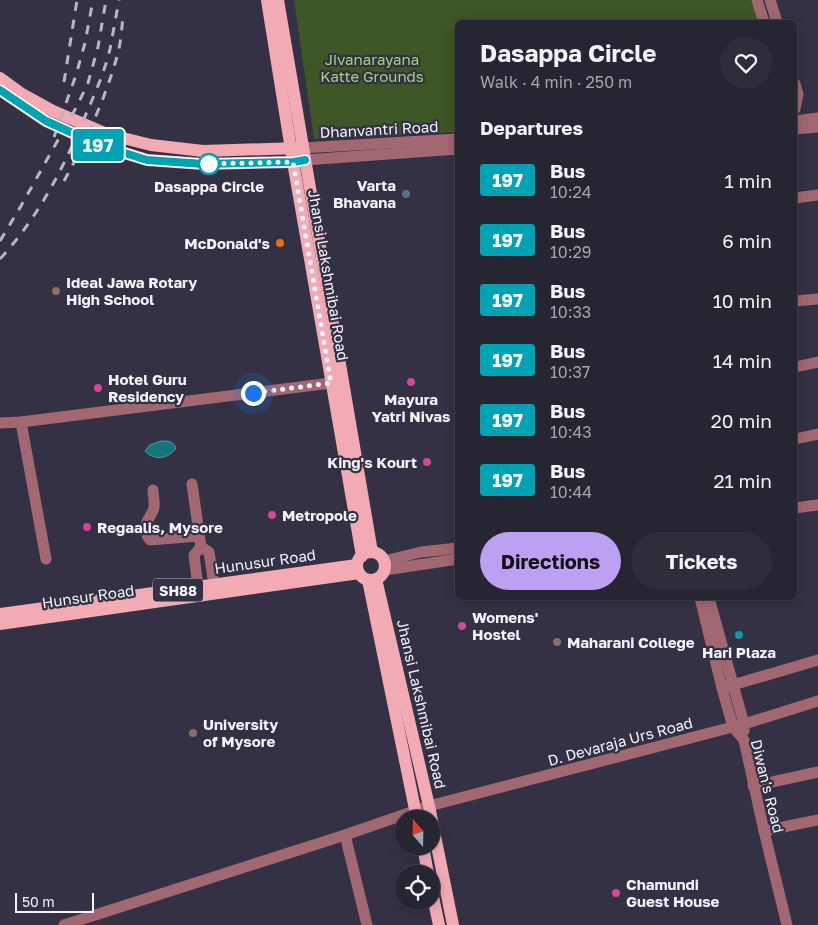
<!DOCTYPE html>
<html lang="en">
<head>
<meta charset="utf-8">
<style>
	body { margin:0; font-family:"Golos Text",sans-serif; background:#2e2d3a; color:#f1f3f6; height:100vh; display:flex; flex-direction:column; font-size:19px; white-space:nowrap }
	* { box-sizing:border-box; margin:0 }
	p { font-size:16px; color:#a4a5ac }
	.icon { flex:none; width:28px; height:28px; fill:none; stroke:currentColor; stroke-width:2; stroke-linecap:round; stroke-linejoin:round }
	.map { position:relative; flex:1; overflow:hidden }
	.details { position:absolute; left:455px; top:20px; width:342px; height:580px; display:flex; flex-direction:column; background:#262532; border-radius:8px; box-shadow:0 2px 12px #0003,0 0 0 1px #42424d }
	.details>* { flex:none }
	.badge { padding:0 10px; border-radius:4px; font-size:18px; line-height:32px }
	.needle { width:32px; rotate:340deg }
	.buttons { position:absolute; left:395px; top:810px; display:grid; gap:10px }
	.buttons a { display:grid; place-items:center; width:45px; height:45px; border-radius:50%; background:#262532; box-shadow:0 2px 12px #0003,0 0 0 1px #42424d; font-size:25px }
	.scale { position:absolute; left:15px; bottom:12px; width:79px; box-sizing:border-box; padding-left:5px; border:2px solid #f3f2fe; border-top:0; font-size:14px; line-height:18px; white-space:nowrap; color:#f3f2fe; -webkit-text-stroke:4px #333143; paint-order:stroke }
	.you { position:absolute; width:25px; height:25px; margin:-12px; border:4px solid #fff; border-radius:50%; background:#1a73e8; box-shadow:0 0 0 8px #1a73e833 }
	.map>.badge { position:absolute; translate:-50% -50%; box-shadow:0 0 0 2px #fff }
	h2 { padding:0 25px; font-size:19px; line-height:45px }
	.round { display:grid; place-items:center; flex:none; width:52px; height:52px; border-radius:26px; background:#2e2d3a }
	.headline { display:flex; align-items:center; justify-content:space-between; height:85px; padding:0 25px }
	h1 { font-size:24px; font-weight:700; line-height:38px }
	.cta { display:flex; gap:10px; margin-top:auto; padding:10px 25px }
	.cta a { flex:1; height:58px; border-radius:30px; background:#bca0f2; color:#111; font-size:20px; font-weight:700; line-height:58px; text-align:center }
	.cta a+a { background:#2e2d3a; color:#f1f3f6 }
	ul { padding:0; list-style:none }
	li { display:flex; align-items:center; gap:15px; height:60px; padding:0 25px }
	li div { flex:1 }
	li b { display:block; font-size:19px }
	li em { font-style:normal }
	li .badge { min-width:55px; font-weight:700; text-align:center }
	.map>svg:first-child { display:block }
	.green { fill:#3f5626 }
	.water { fill:#12767a; stroke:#569ba2 }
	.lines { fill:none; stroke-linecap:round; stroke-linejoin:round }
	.minor { stroke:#a16871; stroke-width:11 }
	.major { stroke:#f2abb5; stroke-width:12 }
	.rail { stroke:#b8b6c4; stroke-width:3; stroke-dasharray:9 9; stroke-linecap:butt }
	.line-casing { stroke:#fff; stroke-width:11 }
	.line { stroke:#00a3b4; stroke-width:8 }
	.walk { stroke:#f3f2fe; stroke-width:5; stroke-dasharray:0 9 }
	.stop-dot { fill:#fff; stroke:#00a3b4; stroke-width:2.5 }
	.service-dot { fill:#5c6f8a; stroke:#333143; stroke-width:2 }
	.food-dot { fill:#e8710a; stroke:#333143; stroke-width:2 }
	.education-dot { fill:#8d6e63; stroke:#333143; stroke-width:2 }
	.hotel-dot { fill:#d1479c; stroke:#333143; stroke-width:2 }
	.culture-dot { fill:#0f9aa8; stroke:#333143; stroke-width:2 }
	.labels { text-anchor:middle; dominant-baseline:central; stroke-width:4.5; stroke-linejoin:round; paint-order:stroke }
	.shield { fill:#333143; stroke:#b9b8c6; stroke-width:1 }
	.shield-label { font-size:14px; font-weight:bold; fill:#f3f2fe }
	.park-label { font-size:15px; fill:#a5d474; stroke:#333143 }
	.street-label { font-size:15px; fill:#f3f2fe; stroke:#333143 }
	.poi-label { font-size:15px; font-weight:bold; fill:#f3f2fe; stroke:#333143; text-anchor:start }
	.stop-label { font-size:15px; font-weight:bold; fill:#f3f2fe; stroke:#333143 }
</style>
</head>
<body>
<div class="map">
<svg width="818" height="925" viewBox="0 0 818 925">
	<rect width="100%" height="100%" fill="#333143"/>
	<polygon class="green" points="294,0 755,0 762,22 458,22 457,132 314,139"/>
	<path class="water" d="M161,441C168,441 173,441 176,448C169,459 154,461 145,451L150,445Z"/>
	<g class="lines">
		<g class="minor">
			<polyline points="757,0 764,22"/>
			<polyline points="770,0 777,22"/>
			<polyline points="795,84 798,94 795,109"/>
			<polyline points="795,121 818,118"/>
			<polyline points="795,129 818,127"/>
			<polyline points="302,148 458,139"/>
			<polyline points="305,160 458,149"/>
			<polyline points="795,198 818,195"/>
			<polyline points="795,301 818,299"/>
			<polyline points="795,367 818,362"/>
			<polyline points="21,422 46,559"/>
			<polyline points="0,423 21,422 331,383"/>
			<polyline points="795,439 818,434"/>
			<polyline points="192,484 201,547 209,552 214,585"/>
			<path d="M153,490C153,495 155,502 154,507C154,511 151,514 149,518C144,525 145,534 150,540L199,536"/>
			<polyline points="795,508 818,505"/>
			<polyline points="384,561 421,552 458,548"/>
			<polyline points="385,570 458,559"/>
			<polyline points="198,587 194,555 201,547"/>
			<polyline points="700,598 722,688 733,727 744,740 764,831 787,925"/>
			<polyline points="709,598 744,724 744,731"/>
			<polyline points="726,687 818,660"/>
			<polyline points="753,786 818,772"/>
			<polyline points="764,831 818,820"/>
			<polyline points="345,835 367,925"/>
			<polyline points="64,925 345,835 429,806 744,724 818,701"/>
		</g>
		<g class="major">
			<polyline points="267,0 293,162 362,556"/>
			<polyline points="278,0 372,552"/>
			<polyline points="0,78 22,94 53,111 107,134 151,145 203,151 299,148"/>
			<polyline points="0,90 46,121 99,145 147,160 203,164 293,162 300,161"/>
			<circle cx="371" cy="566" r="14"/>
			<polyline points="376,579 429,806 453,925"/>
			<polyline points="368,580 417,819"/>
			<polyline points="0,614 357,565"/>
			<polyline points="0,624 359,573"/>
			<polyline points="423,846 428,874"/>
			<polyline points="431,888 439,925"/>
		</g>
		<g class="rail">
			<polyline points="64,82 77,0"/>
			<polyline points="54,137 76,75 85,43 93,0"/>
			<path d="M64,181C86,141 106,97 118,53C121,41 122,27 123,15"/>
			<polyline points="0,241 21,206 77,106 88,83 98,47 106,0"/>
			<path d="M0,259C38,217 61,173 83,121C93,98 104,74 110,49C113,33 116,16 119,0"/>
		</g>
	</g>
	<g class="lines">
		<defs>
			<polyline id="line" points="0,90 46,121 99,145 147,160 203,164 293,162 305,160"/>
		</defs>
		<use href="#line" class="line-casing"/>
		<use href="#line" class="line"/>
		<polyline class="walk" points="209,164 203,164 293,162 331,383 253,393"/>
	</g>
	<circle class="stop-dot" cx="209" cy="164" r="10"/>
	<circle class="service-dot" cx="406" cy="194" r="5"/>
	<circle class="food-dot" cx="280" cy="243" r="5"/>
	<g class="education-dot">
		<circle cx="56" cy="291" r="5"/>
		<circle cx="557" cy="642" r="5"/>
		<circle cx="193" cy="733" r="5"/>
	</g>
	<g class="hotel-dot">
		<circle cx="411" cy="382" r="5"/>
		<circle cx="98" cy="388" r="5"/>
		<circle cx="427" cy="462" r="5"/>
		<circle cx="272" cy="515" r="5"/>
		<circle cx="87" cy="527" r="5"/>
		<circle cx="462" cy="626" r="5"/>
		<circle cx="616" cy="893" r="5"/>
	</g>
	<circle class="culture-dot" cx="739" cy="635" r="5"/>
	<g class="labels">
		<rect class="shield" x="153" y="578.5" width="50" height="23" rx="4"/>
		<g class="shield-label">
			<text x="178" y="590">SH88</text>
		</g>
		<g class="park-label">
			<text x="372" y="59">Jivanarayana<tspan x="372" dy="17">Katte Grounds</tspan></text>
		</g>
		<g class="street-label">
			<text transform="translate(379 129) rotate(-3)">Dhanvantri Road</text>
			<text transform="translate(329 275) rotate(80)">Jhansi Lakshmibai Road</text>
			<text transform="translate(265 561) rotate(-8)">Hunusur Road</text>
			<text transform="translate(88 596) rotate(-8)">Hunsur Road</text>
			<text transform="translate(422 704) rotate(77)">Jhansi Lakshmibai Road</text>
			<text transform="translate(620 741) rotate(-15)">D. Devaraja Urs Road</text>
			<text transform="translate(768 786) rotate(76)">Diwan's Road</text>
		</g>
		<g class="poi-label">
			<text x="396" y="185" text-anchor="end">Varta<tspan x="396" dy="17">Bhavana</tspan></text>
			<text x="270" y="243" text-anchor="end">McDonald's</text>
			<text x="66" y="282">Ideal Jawa Rotary<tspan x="66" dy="17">High School</tspan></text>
			<text x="108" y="379">Hotel Guru<tspan x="108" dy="17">Residency</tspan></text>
			<text x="411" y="399" text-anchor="middle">Mayura<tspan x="411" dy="17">Yatri Nivas</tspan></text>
			<text x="417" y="462" text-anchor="end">King's Kourt</text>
			<text x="282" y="515">Metropole</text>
			<text x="97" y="527">Regaalis, Mysore</text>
			<text x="472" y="617">Womens'<tspan x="472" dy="17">Hostel</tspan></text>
			<text x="567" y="642">Maharani College</text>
			<text x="739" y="652" text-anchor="middle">Hari Plaza</text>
			<text x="203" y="724">University<tspan x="203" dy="17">of Mysore</tspan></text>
			<text x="626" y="884">Chamundi<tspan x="626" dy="17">Guest House</tspan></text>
		</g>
		<g class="stop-label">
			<text x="209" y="186">Dasappa Circle</text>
		</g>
	</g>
</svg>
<div class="buttons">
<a><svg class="needle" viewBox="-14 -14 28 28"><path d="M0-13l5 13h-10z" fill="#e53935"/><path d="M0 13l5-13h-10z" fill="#a4a5ac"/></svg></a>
<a><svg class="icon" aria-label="locate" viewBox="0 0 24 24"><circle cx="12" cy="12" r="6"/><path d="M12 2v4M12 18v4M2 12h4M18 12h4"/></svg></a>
</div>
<div class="scale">50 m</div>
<div class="you" style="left:253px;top:393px"></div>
<b class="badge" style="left:98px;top:145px;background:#00a3b4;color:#fff">197</b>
<section class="details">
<div class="headline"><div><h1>Dasappa Circle</h1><p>Walk · 4 min · 250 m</p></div><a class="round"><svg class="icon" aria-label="heart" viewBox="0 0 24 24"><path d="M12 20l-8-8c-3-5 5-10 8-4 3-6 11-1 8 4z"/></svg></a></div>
<h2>Departures</h2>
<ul>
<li><span class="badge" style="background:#00a3b4;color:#fff">197</span><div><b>Bus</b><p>10:24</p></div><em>1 min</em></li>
<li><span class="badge" style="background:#00a3b4;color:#fff">197</span><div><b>Bus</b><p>10:29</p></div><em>6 min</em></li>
<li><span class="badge" style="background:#00a3b4;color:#fff">197</span><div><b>Bus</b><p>10:33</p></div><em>10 min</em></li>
<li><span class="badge" style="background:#00a3b4;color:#fff">197</span><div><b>Bus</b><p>10:37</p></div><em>14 min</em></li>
<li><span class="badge" style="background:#00a3b4;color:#fff">197</span><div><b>Bus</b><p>10:43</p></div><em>20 min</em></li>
<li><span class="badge" style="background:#00a3b4;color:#fff">197</span><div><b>Bus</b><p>10:44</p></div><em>21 min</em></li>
</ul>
<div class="cta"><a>Directions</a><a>Tickets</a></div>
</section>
</div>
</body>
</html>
